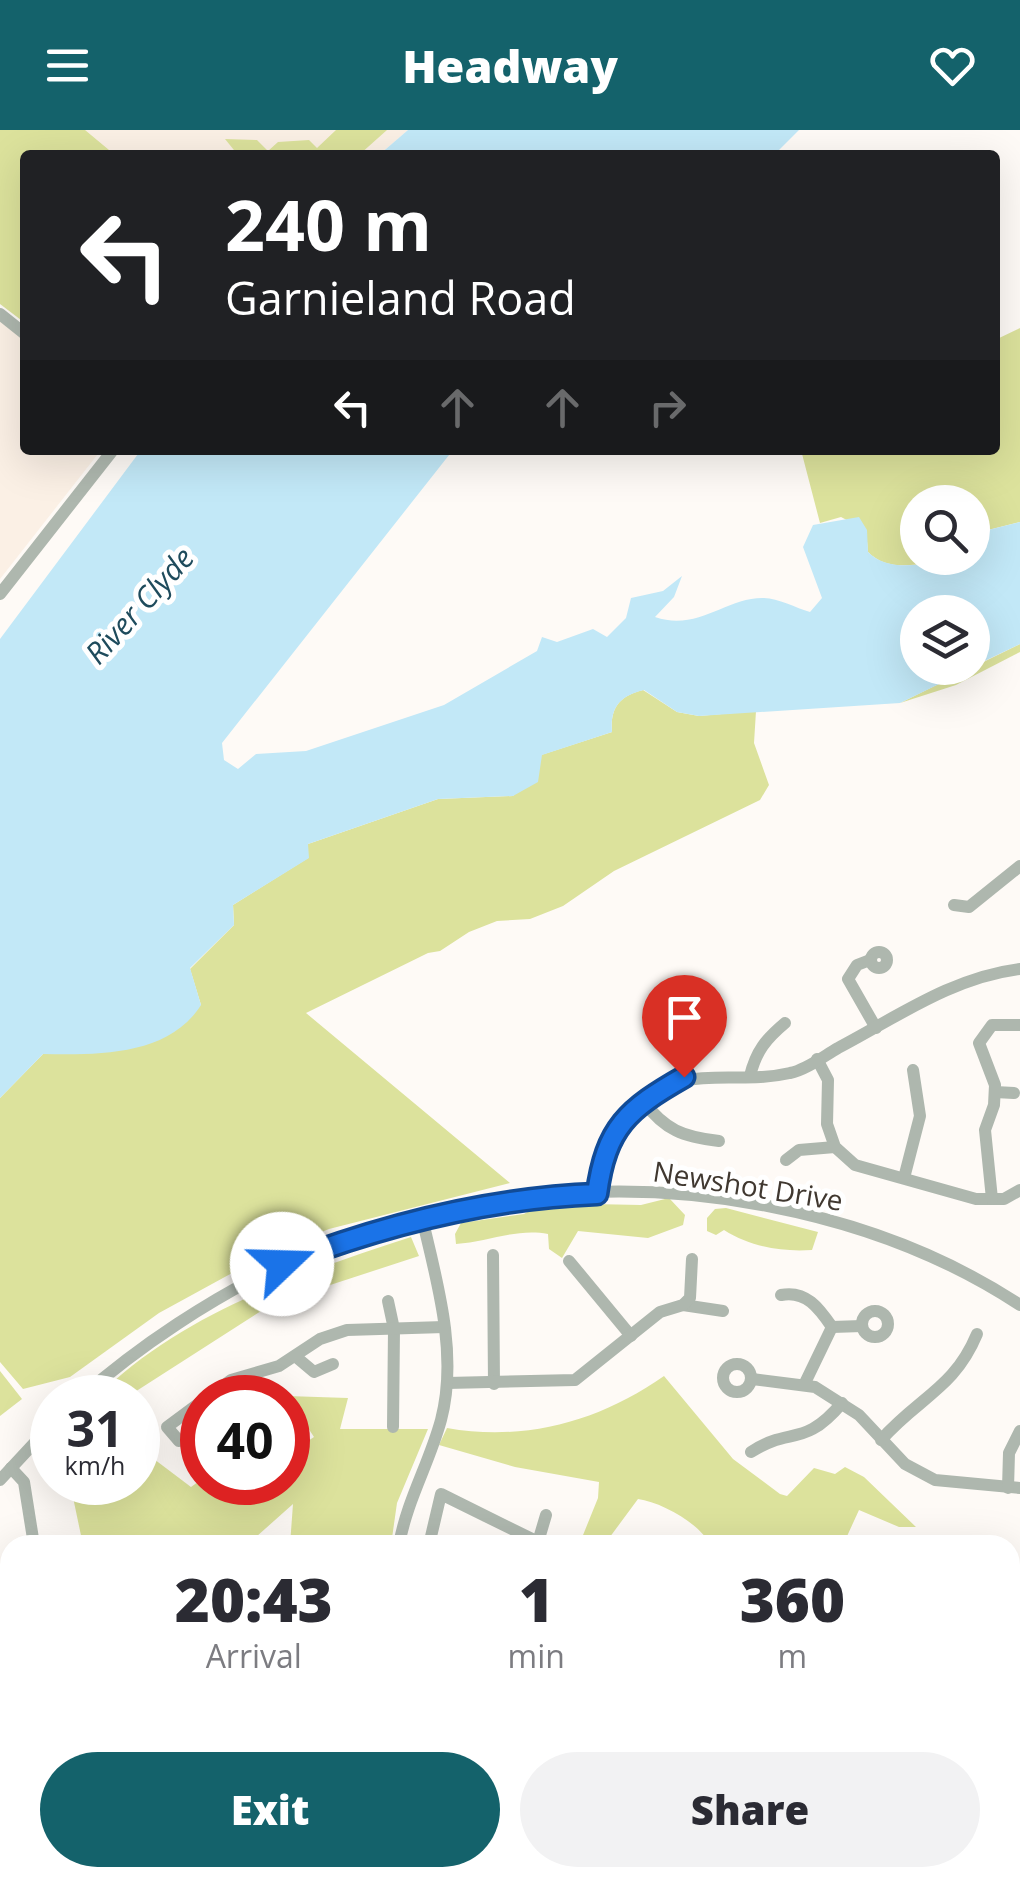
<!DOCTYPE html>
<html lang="en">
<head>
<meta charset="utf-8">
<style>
  body { margin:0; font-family:"Open Sans",sans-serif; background:#f2f2f3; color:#2b2b33; height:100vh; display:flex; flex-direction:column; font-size:38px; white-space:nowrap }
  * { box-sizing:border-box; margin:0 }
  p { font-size:32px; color:#7c7c81 }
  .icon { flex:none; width:55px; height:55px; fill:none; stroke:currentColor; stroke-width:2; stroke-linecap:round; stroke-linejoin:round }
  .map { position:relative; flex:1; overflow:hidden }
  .sheet { position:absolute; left:0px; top:1405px; width:1020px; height:352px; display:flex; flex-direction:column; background:#fff; border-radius:30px 30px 0 0; box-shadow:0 10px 40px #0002 }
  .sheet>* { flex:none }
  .hud { position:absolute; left:20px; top:20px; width:980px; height:305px; border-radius:10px; box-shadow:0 10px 40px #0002; background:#202124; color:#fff; overflow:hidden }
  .buttons { position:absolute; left:900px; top:355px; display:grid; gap:20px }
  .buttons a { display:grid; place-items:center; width:90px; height:90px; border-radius:50%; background:#fff; box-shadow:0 10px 40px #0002; font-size:50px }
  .speed { position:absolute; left:30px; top:1245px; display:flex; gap:20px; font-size:50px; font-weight:700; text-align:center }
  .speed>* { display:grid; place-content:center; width:130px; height:130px; border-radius:50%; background:#fff; box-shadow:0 10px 40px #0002; line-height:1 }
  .speed small { font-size:25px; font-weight:400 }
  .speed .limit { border:15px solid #d22; background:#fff; color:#111 }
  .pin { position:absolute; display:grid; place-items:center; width:85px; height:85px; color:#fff; margin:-102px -42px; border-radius:50% 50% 50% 0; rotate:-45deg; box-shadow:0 0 10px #0007 }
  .pin .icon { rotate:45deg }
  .me { position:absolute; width:110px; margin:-55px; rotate:69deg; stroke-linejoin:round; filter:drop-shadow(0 0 8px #0008) }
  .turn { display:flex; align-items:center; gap:35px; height:210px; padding:0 40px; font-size:45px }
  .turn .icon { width:130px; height:130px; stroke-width:2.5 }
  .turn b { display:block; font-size:70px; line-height:85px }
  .lanes { display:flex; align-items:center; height:95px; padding:0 40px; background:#0003; justify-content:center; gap:50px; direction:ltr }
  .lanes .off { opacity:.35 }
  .eta { display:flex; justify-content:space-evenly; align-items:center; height:170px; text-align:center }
  .eta b { font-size:60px; font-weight:800; line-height:70px }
  .action { display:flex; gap:20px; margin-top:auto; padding:20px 40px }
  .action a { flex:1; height:115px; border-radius:60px; background:#14626b; color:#fff; font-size:40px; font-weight:800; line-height:115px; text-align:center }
  .action a+a { background:#f2f2f3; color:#2b2b33 }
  header { display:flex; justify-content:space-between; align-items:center; height:130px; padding:0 40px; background:#14626b; color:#fff; font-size:45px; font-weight:800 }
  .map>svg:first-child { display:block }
</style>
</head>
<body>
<header><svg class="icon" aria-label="menu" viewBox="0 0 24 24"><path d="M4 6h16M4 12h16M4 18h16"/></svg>Headway<svg class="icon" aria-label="heart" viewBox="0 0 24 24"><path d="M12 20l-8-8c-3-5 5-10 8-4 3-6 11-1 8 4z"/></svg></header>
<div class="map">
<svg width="1020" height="1756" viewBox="0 0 1020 1756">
  <rect width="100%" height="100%" fill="#fefaf6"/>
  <g fill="#fbf0e5">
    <path d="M 0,0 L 408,0 L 379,25 L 25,25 Z"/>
    <path d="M 0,187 L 25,207 L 25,320 L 101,320 L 0,449 Z"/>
  </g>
  <g fill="#dce29c">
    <path d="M 0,0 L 85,0 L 115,25 L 25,25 L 25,193 L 0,174 Z"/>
    <path d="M 336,0 L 387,0 L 359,25 L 238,25 L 225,9 L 257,10 L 268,21 L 278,12 L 309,10 L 317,18 Z"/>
    <path d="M 1020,198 L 1020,392 L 988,400 L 973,413 L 972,372 L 918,372 L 918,428 L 956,428 C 927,432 890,445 868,422 L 866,400 L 841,387 L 820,393 L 801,320 L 995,320 L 995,210 Z"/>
    <path d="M 1020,514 L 1020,522 L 956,555 L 900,573 Z"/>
    <path d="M 643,560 L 677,582 L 699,586 L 756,581 L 754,613 L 769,655 L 760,670 L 614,741 L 563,776 L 530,789 L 497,791 L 469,802 L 440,821 L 428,823 L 306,883 L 510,1053 L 329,1099 L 265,1125 L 159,1183 L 70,1247 L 23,1259 L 0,1232 L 0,968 L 43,924 L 201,875 L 190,839 L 234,795 L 233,775 L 308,728 L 308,714 L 438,669 L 513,666 L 541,625 L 612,602 C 610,577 620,566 643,560 Z"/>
    <path d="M 669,1068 L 685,1085 L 683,1095 L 648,1108 L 578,1101 L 562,1128 L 549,1119 L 548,1104 C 516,1098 488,1112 456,1114 L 455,1104 L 461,1093 L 524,1084 L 543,1073 L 641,1075 Z"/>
    <path d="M 726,1078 L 818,1102 L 812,1120 C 781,1122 751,1117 724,1100 L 716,1105 L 707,1101 L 707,1088 L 715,1079 Z"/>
    <path d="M 411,1107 L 419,1126 L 272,1174 L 127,1267 L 97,1267 C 181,1183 301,1143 411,1107 Z"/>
    <path d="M 0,1241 L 22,1269 L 0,1286 Z"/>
    <path d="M 664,1246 L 733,1329 L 780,1364 L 787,1366 L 814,1338 L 835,1344 L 845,1337 L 864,1347 L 916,1397 L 899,1397 L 859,1380 L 843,1415 L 710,1415 C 701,1394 661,1372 638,1369 L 604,1415 L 579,1415 L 598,1368 L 599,1352 L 515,1337 L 439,1315 L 447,1298 C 525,1312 600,1291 664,1246 Z"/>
    <path d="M 287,1266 L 348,1268 L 340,1299 L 428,1299 L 397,1373 L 391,1415 L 290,1415 L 293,1374 L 247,1415 L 83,1415 L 70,1353 L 138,1352 L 138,1317 L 191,1357 L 202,1349 L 288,1352 L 288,1324 L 314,1307 Z"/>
    <path d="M 744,1748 L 801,1748 L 778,1756 L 745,1756 Z"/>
  </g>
  <g fill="#c2e8f7">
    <path d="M 408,0 L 799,0 L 774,25 L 379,25 Z"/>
    <path d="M 141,320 L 453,320 L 222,613 L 224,630 L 238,639 L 256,624 L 306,621 L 444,575 L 537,521 L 542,507 L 557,512 L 593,499 L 607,507 L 626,488 L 631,468 L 663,461 L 682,446 L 674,467 L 655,487 C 698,502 726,467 764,468 C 778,468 796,478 810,482 L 822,468 L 803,417 L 813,395 L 859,387 L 867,400 L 868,422 C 894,448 939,428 972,428 L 973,413 L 988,400 L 1020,392 L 1020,514 L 972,537 L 972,482 L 918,482 L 918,538 L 972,538 L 900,573 L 699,586 L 677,582 L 644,560 C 620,566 610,577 612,602 L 542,625 L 538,652 L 513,666 L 438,669 L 308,714 L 309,728 L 233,775 L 234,795 L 190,838 L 201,875 C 169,926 98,925 43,924 L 0,968 L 0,509 Z"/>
  </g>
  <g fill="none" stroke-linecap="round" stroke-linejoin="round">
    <g stroke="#aeb7ae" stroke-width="12">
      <path d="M 0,184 L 25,204"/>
      <path d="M 0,464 L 113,320"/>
      <path d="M 954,775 L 969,777 L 1020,736"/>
      <circle cx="879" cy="830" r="8"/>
      <path d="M 870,830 L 857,835 L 848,849 L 876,898"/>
      <path d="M 817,929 L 828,950 L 827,994 L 835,1017 L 855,1035 L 976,1069 L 1004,1069 L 1020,1060"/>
      <path d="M 750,946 C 756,921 766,909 785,893"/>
      <path d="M 995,962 L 1014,963"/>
      <path d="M 643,971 C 665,1000 683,1007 719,1011"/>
      <path d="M 786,1030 L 799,1020 L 835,1017"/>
      <path d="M 904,1048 L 920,986 L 913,940"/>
      <path d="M 597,1064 C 601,1033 611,996 636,974 C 686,932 734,956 790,943 C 806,940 824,926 838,918 C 897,887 953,847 1020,839"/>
      <path d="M 992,1069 L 985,1000 L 994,975 L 995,955 L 979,913 L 992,895 L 1020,895"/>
      <path d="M 493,1125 L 494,1254"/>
      <path d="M 569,1131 L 631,1206"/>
      <path d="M 781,1165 C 806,1160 819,1178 832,1197 L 804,1255"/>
      <path d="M 388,1171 L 394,1199 L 393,1297"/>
      <path d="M 683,1175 L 723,1181"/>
      <circle cx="875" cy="1194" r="13"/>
      <path d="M 832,1197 L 862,1196"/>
      <path d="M 295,1226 L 314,1242 L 333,1234"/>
      <circle cx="737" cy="1248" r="14"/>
      <path d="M 752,1249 L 815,1257 L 859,1285 L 905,1334 L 935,1350 L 1020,1358"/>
      <path d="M 447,1253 L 575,1250 L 660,1182 L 683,1175 L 690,1168 L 692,1129"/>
      <path d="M 80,1268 C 140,1215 212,1168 283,1134 C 328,1113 374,1105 421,1092 C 448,1085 474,1076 502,1071 C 673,1043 874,1079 1020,1175"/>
      <path d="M 207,1268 L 231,1250 L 279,1236 L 320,1209 L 347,1200 L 444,1197"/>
      <path d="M 881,1310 C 919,1267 954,1259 977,1204"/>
      <path d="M 179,1311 L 167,1297 L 202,1271"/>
      <path d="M 751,1322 C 791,1296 803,1319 842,1273"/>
      <path d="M 11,1338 L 24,1352 L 34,1415"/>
      <path d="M 0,1350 L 52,1294"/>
      <path d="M 1008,1358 L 1009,1323 L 1020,1301"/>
      <path d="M 339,1415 L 351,1415"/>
      <path d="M 399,1415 C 407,1370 429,1334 441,1290 C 458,1226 438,1155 423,1092"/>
      <path d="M 429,1415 L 441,1364 L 538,1412 L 546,1385"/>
      <path d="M 1010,1462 L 1020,1452"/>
      <path d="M 0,1506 L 10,1499"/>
      <path d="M 1010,1607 L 1020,1605"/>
      <path d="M 0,1669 L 10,1673"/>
      <path d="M 548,1748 L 549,1756"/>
      <path d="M 640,1748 L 641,1756"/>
      <path d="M 886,1754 L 931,1755"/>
      <path d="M 278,1756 L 282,1748"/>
      <path d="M 401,1756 L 405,1748"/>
      <path d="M 798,1756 L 821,1748"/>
    </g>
  </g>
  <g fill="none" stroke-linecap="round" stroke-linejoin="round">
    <g stroke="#114b97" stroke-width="25">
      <path id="route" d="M 282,1134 C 383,1095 488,1068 597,1064 C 606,997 628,979 684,947"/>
    </g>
    <use href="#route" stroke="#1a73e8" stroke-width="18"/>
  </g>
  <g text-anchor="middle" stroke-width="10" stroke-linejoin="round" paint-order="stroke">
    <g font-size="28" fill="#403830" stroke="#fff">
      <text transform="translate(748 1056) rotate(9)" y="10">Newshot Drive</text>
    </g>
    <g font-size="30" font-style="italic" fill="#1e4b5c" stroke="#fff">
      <text transform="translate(140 476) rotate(-48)" y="10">River Clyde</text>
    </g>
  </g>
</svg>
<div class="buttons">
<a><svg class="icon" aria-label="search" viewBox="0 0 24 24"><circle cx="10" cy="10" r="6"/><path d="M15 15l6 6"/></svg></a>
<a><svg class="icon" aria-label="layers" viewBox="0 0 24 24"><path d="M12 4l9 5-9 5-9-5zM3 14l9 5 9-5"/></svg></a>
</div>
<div class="speed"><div>31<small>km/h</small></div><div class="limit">40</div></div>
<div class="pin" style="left:684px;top:947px;background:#d93025"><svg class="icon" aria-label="arrive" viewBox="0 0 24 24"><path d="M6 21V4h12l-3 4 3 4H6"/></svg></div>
<svg class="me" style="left:282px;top:1134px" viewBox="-20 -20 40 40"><circle r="19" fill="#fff"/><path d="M0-13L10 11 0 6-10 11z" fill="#1a73e8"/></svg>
<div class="hud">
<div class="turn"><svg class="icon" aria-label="left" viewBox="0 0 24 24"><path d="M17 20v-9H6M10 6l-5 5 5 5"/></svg><div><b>240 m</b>Garnieland Road</div></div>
<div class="lanes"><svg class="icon" aria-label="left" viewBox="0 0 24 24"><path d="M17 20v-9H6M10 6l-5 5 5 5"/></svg><svg class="icon off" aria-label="ahead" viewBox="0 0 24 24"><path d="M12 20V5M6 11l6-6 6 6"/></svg><svg class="icon off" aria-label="ahead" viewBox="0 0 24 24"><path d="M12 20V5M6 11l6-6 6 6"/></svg><svg class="icon off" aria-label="right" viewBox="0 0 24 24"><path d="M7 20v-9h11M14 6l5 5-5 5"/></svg></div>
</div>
<section class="sheet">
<div class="eta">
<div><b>20:43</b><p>Arrival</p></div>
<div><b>1</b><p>min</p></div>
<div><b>360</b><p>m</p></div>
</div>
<div class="action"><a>Exit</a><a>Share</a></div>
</section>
</div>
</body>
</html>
